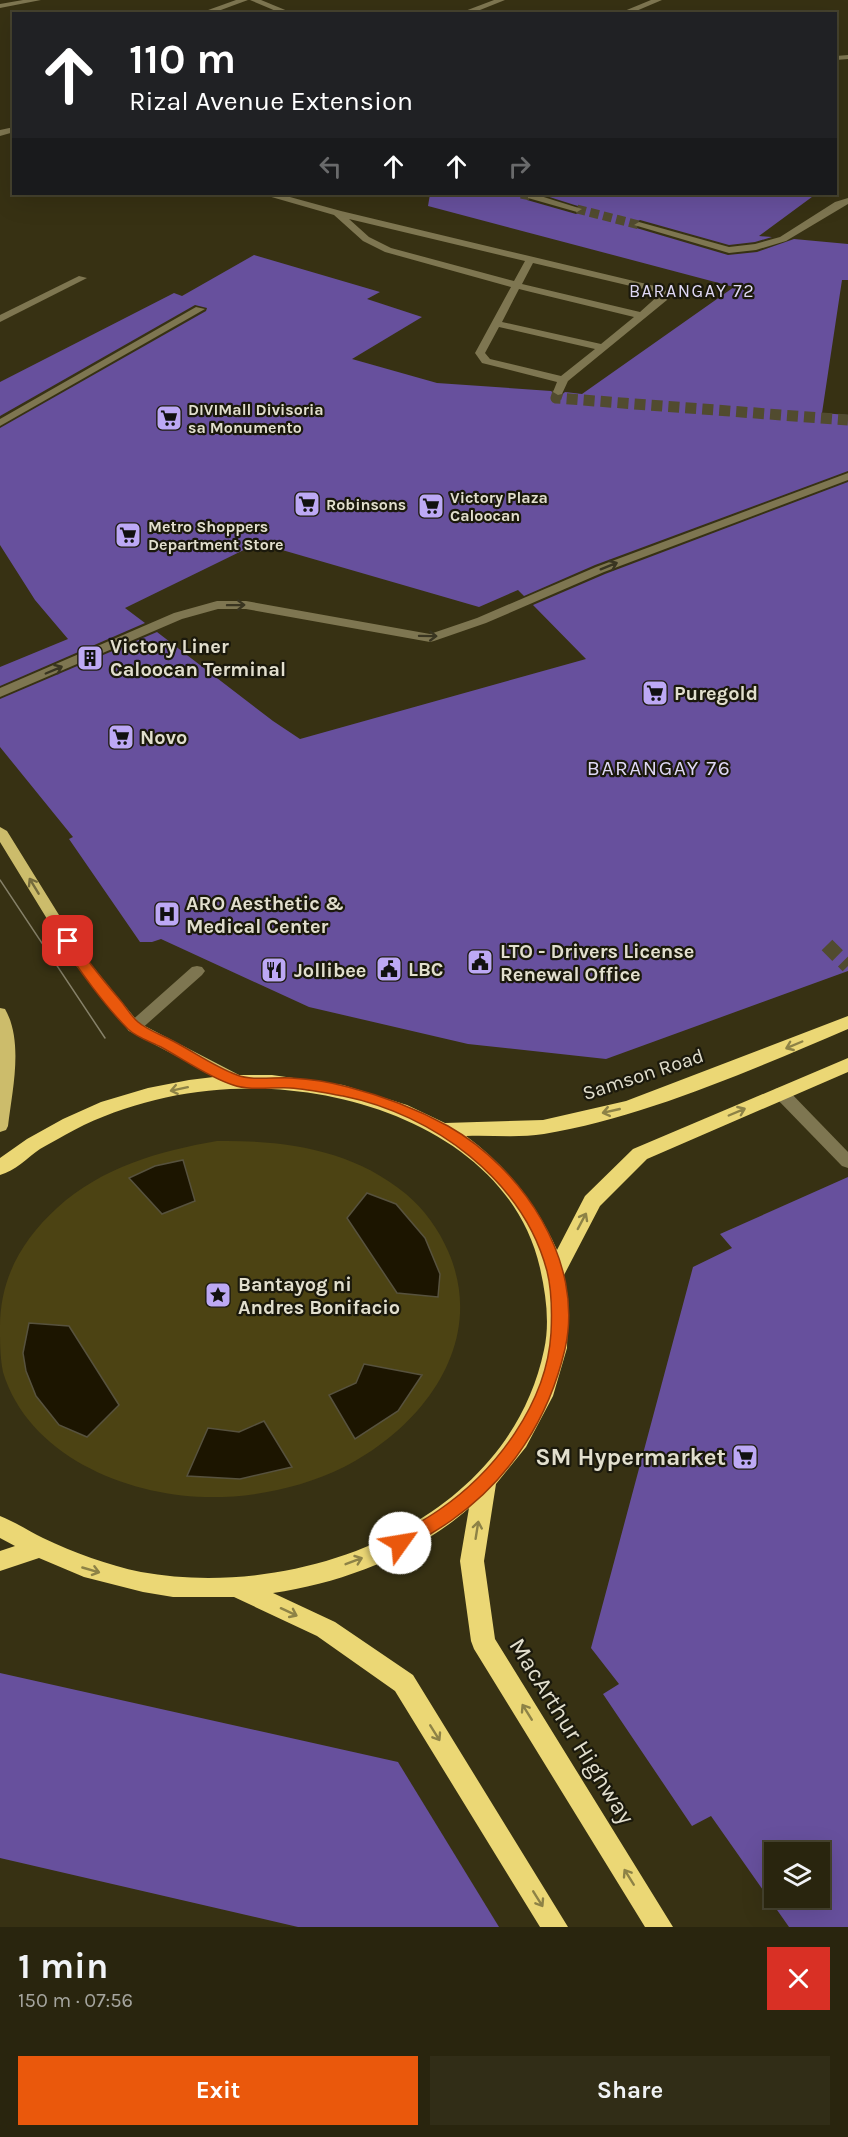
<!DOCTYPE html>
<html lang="en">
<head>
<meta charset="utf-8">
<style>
  body { margin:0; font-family:Karla,sans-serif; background:#312d17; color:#f1f3f6; height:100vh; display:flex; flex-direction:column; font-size:22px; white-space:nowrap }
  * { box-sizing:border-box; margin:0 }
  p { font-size:20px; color:#a5a59e }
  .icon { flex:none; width:33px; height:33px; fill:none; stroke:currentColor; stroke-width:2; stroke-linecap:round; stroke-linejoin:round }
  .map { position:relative; height:1927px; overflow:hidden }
  .details { display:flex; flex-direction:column; background:#29250e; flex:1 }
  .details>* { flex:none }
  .banner { position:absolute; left:12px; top:12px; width:825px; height:183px; border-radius:0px; box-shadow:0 6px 24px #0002,0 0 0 2px #45422e; background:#202124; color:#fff; overflow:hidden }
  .fabs { position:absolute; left:764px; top:1842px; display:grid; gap:12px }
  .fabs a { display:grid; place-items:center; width:66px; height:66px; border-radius:0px; background:#29250e; box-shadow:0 6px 24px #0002,0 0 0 2px #45422e; font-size:30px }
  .pin { position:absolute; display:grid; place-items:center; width:51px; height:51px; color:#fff; margin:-26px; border-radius:12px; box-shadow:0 3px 9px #0006 }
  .me { position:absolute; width:66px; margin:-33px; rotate:58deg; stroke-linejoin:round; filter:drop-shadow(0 0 4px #0008) }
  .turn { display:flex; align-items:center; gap:21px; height:126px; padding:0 18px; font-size:27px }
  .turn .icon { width:78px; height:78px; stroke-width:2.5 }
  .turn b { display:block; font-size:42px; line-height:51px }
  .lanes { display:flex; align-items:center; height:57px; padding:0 18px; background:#0003; justify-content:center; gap:30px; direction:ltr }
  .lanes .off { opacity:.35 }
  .round { display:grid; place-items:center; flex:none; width:63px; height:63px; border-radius:0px; background:#312d17 }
  .headline { display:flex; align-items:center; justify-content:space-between; height:102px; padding:0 18px }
  h1 { font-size:36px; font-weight:700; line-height:45px }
  .cta { display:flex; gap:12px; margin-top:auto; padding:12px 18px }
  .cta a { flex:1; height:69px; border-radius:0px; background:#ea580c; color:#fff; font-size:24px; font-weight:700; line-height:69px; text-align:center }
  .cta a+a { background:#312d17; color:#f1f3f6 }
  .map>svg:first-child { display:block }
</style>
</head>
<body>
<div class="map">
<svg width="848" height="1927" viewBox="0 0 848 1927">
  <rect width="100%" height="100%" fill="#373113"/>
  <path fill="#4c4313" d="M 217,1141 C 284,1140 352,1149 406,1194 C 424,1209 439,1230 448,1251 C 488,1342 423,1427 344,1467 C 301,1488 253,1498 205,1497 C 125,1495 28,1455 3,1372 C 0,1357 0,1341 0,1327 C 0,1278 22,1240 57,1208 C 102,1167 159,1151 217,1141 Z"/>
  <g fill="#1c1500" stroke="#57523e" stroke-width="1.5">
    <path d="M 183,1160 L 195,1201 L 162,1214 L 129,1178 L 155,1166 Z"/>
    <path d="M 367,1193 L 396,1204 L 425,1238 L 440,1274 L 438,1297 L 397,1293 L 347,1218 Z"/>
    <path d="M 29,1323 L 69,1326 L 119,1405 L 87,1437 L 59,1425 L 36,1396 L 26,1371 L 23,1353 Z"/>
    <path d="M 364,1364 L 422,1375 L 398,1411 L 355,1439 L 329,1395 L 356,1383 Z"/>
    <path d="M 264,1421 L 292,1467 L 240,1479 L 187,1476 L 208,1428 L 239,1432 Z"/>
  </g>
  <g fill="#67509d" fill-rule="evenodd">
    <path d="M 430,194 L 526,194 L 527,200 L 576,214 L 583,211 L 584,208 L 540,194 L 816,194 L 759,236 L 772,237 L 755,242 L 729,245 L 640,220 L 632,224 L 633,227 L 728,255 L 757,252 L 794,239 L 848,244 L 848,280 L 842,280 L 822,413 L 848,415 L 848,471 L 595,565 L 524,596 L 518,590 L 479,607 L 258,543 L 125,608 L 145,623 L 0,686 L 0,667 L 68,639 L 35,600 L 0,545 L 0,428 L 206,311 L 207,308 L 195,305 L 0,416 L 0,382 L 174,293 L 182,296 L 254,255 L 380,292 L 367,299 L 422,317 L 352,359 L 437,383 L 551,391 L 559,397 L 565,392 L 582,394 L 734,287 L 428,206 Z"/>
    <path d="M 848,482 L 848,971 L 606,1059 L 468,1044 L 309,1007 L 161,939 L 152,942 L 140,942 L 69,839 L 73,837 L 0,747 L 0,699 L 157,632 L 273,721 L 300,739 L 586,659 L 533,605 L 605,574 Z"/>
    <path d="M 848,1177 L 848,1927 L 789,1927 L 711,1816 L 692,1826 L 603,1694 L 619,1684 L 591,1648 L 693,1267 L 732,1248 L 720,1234 ZM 774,1852 L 819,1852 L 819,1898 L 774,1898 Z"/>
    <path d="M 0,1673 L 398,1762 L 499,1927 L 298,1927 L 0,1858 Z"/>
  </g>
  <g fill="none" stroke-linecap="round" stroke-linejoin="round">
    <g stroke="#514b2f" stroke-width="9" stroke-dasharray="9 4.5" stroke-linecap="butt">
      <path d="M 521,194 L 531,196"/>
      <path d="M 577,209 L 639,225"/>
    </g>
    <path stroke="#514b2f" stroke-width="11" stroke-dasharray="11 6" stroke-linecap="butt" d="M 558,392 L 556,398 L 848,420"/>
    <path stroke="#514b2f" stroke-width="15" stroke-dasharray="15 8" stroke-linecap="butt" d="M 827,945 L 848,966"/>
    <g fill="#7e7651" fill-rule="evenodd">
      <path d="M 23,0 L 41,0 L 0,8 L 0,4 Z"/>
      <path d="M 236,0 L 248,0 L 210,14 L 197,14 Z"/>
      <path d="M 250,0 L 261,0 L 295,14 L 283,14 Z"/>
      <path d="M 494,0 L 505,0 L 470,14 L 457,14 Z"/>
      <path d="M 651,0 L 662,0 L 629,14 L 617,14 Z"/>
      <path d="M 848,55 L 848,59 L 836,60 L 836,56 Z"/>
      <path d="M 14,127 L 14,132 L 0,136 L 0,130 Z"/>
      <path d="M 267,194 L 279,194 L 341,211 L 659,287 L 670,293 L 667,300 L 568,381 L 562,394 L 558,395 L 553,392 L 557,382 L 482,363 L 475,353 L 511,287 L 385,252 L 363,241 L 334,215 L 268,196 ZM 349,219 L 525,261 L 514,281 L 391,248 L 369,237 ZM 533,263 L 656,292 L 660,294 L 640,312 L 522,284 ZM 519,289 L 531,292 L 634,317 L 601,344 L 502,322 ZM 499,327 L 595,349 L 561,376 L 490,359 L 485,353 Z"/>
      <path d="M 528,194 L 534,194 L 582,209 L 577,212 L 528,198 Z"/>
      <path d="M 848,198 L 848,204 L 786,241 L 756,250 L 729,253 L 634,225 L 639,222 L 729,247 L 755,244 L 780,237 L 835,202 Z"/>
      <path d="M 79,276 L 87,278 L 0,322 L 0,315 Z"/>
      <path d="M 196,307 L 205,309 L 0,426 L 0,419 Z"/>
      <path d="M 848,473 L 848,480 L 604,572 L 486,623 L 434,641 L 430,642 L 246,609 L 218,609 L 182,619 L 0,697 L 0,688 L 174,613 L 217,601 L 246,601 L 430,634 L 477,618 L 596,567 Z"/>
      <path d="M 197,966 L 202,967 L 205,971 L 202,975 L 139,1031 L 129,1031 L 126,1027 L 129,1023 L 192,967 Z"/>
      <path d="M 781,1087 L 787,1089 L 848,1152 L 848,1168 L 842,1166 L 775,1097 L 773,1093 L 775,1089 Z"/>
    </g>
    <g fill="#ccbc6b" fill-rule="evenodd">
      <path d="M 0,827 L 7,831 L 85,957 L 139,1023 L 243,1077 L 245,1081 L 243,1085 L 231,1085 L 129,1031 L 74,963 L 0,842 Z"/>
      <path d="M 0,1008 L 5,1009 C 24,1042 12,1091 8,1126 L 6,1130 L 0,1132 Z"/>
    </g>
    <path fill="#ebd775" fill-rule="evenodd" d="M 848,1016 L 848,1029 C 754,1069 645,1117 544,1134 C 519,1138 492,1135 466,1136 C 507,1166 537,1204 557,1250 L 585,1196 L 633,1149 L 848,1058 L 848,1072 L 647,1159 L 600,1206 L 563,1277 L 568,1298 L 567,1348 L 553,1396 L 526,1447 L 496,1484 L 484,1561 L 495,1639 L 673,1927 L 645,1927 L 474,1649 L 471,1641 L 460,1561 L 469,1508 C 416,1555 342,1583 273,1593 L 335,1622 L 413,1675 L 568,1927 L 540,1927 L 395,1691 L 317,1636 L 234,1597 L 173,1597 L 143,1592 L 84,1577 L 39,1558 L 0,1571 L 0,1551 L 15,1546 L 0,1538 L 0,1516 C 15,1522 29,1531 43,1538 C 75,1553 107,1565 141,1572 C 300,1601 508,1523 544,1350 C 550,1323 546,1295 540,1268 C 510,1136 351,1082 230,1089 C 173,1092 115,1107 65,1135 C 57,1140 48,1144 40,1149 C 27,1158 15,1171 0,1175 L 0,1158 L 27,1139 L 63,1119 L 101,1102 L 148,1088 L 189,1080 L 230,1075 L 272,1075 L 343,1085 L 407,1105 L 445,1123 L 543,1120 L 626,1101 Z"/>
    <path stroke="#868169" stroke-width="1.5" d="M 0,880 L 105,1038"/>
  </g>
  <defs><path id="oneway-shaft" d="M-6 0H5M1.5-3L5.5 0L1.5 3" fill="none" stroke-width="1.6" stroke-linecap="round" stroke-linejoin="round" transform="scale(1.5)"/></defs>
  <g stroke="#393521">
    <use href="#oneway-shaft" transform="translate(609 566) rotate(-22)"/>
    <use href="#oneway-shaft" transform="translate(236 605) rotate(-1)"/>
    <use href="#oneway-shaft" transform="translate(428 636) rotate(1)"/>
    <use href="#oneway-shaft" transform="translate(54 670) rotate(-23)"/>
  </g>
  <use stroke="#746a3c" href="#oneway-shaft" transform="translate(34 886) rotate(-121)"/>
  <g stroke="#8d8246">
    <use href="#oneway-shaft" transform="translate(794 1045) rotate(157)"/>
    <use href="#oneway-shaft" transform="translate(179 1089) rotate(168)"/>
    <use href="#oneway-shaft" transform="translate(611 1111) rotate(167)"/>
    <use href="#oneway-shaft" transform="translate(737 1112) rotate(-23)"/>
    <use href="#oneway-shaft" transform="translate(582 1221) rotate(-62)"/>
    <use href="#oneway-shaft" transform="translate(477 1530) rotate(-81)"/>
    <use href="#oneway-shaft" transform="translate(354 1561) rotate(-21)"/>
    <use href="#oneway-shaft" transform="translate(91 1570) rotate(16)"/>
    <use href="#oneway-shaft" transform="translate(289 1612) rotate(25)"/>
    <use href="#oneway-shaft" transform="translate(527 1712) rotate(-122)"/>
    <use href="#oneway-shaft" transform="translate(435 1733) rotate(58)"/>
    <use href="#oneway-shaft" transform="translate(629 1877) rotate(-122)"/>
    <use href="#oneway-shaft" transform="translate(538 1899) rotate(58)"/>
  </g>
  <path fill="#ea580c" stroke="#983908" stroke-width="1.5" d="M 68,937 L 72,938 C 86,960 103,980 120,1000 C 126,1007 131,1016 138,1022 C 147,1030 162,1035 173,1041 C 194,1052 215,1067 237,1075 C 252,1081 274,1077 291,1078 C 309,1079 330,1082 348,1087 C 383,1096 417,1109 448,1126 C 522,1168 585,1261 565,1349 C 549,1418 511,1478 452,1520 C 438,1530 422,1539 407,1548 L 400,1550 L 394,1548 L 392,1543 L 394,1537 C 409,1528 425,1520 439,1510 C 496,1471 547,1403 551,1333 C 552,1313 552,1291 547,1271 C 523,1180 433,1114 343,1096 C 326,1093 308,1089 290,1088 C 273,1087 250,1091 233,1085 C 210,1078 183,1059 161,1047 C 151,1042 136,1037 128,1029 C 106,1007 77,968 61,941 Z"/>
  <defs>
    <g id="supermarket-square" transform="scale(1.35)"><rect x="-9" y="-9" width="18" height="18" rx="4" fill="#bda9f5" stroke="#1b190c"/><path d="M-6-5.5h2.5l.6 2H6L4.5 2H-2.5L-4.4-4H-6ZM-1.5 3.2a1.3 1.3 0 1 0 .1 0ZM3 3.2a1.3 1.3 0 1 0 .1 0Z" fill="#111"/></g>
    <g id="building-square" transform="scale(1.35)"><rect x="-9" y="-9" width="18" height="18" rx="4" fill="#bda9f5" stroke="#1b190c"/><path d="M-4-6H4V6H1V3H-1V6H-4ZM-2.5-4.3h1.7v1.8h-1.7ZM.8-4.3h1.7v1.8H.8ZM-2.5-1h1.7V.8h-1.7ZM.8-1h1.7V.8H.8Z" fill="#111"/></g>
    <g id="hospital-square" transform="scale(1.35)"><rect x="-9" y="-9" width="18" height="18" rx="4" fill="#bda9f5" stroke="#1b190c"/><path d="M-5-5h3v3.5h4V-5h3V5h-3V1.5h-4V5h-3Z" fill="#111"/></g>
    <g id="civic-square" transform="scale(1.35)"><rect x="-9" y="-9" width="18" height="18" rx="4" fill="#bda9f5" stroke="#1b190c"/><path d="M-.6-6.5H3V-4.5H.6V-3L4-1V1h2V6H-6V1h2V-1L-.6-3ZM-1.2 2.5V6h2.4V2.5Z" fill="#111"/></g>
    <g id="restaurant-square" transform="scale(1.35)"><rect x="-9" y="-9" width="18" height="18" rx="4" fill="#bda9f5" stroke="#1b190c"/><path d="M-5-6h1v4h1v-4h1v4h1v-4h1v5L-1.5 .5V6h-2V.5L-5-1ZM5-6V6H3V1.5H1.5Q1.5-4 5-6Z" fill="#111"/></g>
    <g id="sight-square" transform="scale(1.35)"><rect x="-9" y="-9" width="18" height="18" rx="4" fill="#bda9f5" stroke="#1b190c"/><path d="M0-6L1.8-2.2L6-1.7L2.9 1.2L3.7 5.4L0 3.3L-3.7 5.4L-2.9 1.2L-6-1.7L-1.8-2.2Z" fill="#111"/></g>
  </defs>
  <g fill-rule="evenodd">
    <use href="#supermarket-square" x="169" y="418"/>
    <use href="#supermarket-square" x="307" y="504"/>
    <use href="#supermarket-square" x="431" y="506"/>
    <use href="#supermarket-square" x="128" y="535"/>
    <use href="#building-square" x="90" y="658"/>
    <use href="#supermarket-square" x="655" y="693"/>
    <use href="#supermarket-square" x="121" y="737"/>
    <use href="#hospital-square" x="167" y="914"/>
    <use href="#civic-square" x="480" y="962"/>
    <use href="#civic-square" x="389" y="969"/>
    <use href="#restaurant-square" x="274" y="970"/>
    <use href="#sight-square" x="218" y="1295"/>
    <use href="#supermarket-square" x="745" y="1457"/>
  </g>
  <g text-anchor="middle" stroke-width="4.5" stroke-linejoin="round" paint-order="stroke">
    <g font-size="16" font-weight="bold" fill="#e2dfce" stroke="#1b190c" text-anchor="start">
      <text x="188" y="415">DIVIMall Divisoria<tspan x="188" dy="18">sa Monumento</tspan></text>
      <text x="450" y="503">Victory Plaza<tspan x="450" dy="18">Caloocan</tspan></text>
      <text x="326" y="510">Robinsons</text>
      <text x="148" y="532">Metro Shoppers<tspan x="148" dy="18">Department Store</tspan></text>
    </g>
    <g font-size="18" letter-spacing="1.5" fill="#dfd8f5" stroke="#1b190c">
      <text x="692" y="297">BARANGAY 72</text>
    </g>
    <g font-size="20" font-weight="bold" fill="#e2dfce" stroke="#1b190c" text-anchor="start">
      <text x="110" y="653">Victory Liner<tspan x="110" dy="23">Caloocan Terminal</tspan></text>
      <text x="674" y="700">Puregold</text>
      <text x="140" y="744">Novo</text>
      <text x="186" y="910">ARO Aesthetic &amp;<tspan x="186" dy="23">Medical Center</tspan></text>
      <text x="500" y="958">LTO - Drivers License<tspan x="500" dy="23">Renewal Office</tspan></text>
      <text x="408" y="976">LBC</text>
      <text x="294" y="977">Jollibee</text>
      <text x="238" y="1291">Bantayog ni<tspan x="238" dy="23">Andres Bonifacio</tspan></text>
    </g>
    <g font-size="20" fill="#e2dfce" stroke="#1b190c">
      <text transform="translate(643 1074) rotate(-18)" y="7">Samson Road</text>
    </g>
    <g font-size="21" letter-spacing="1.5" fill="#dfd8f5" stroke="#1b190c">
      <text x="659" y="775">BARANGAY 76</text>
    </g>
    <g font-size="24" font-weight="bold" fill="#e2dfce" stroke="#1b190c" text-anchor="end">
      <text x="726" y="1465">SM Hypermarket</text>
    </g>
    <g font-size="24" fill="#e2dfce" stroke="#1b190c">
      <text transform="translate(572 1731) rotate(58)" y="8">MacArthur Highway</text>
    </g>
  </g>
</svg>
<div class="fabs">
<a><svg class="icon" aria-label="layers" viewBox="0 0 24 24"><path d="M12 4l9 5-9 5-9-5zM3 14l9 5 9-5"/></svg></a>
</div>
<div class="pin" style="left:68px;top:941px;background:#d93025"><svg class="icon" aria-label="arrive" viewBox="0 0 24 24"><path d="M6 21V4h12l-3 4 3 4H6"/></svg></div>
<svg class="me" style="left:400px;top:1543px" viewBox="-20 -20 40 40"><circle r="19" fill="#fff"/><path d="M0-13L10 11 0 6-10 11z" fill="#ea580c"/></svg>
<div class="banner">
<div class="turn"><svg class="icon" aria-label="ahead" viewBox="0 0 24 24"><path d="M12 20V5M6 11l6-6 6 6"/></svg><div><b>110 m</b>Rizal Avenue Extension</div></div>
<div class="lanes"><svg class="icon off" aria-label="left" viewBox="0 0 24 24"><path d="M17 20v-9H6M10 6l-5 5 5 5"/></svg><svg class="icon" aria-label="ahead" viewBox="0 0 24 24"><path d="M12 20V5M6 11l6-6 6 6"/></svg><svg class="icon" aria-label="ahead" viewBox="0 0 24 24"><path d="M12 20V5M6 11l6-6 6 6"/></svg><svg class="icon off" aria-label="right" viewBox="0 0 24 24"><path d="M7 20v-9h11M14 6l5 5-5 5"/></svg></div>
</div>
</div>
<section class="details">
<div class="headline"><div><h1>1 min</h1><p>150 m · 07:56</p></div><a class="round" style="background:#d93025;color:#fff"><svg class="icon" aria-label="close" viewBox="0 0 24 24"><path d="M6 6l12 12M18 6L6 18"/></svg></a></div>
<div class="cta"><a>Exit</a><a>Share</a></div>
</section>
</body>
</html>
